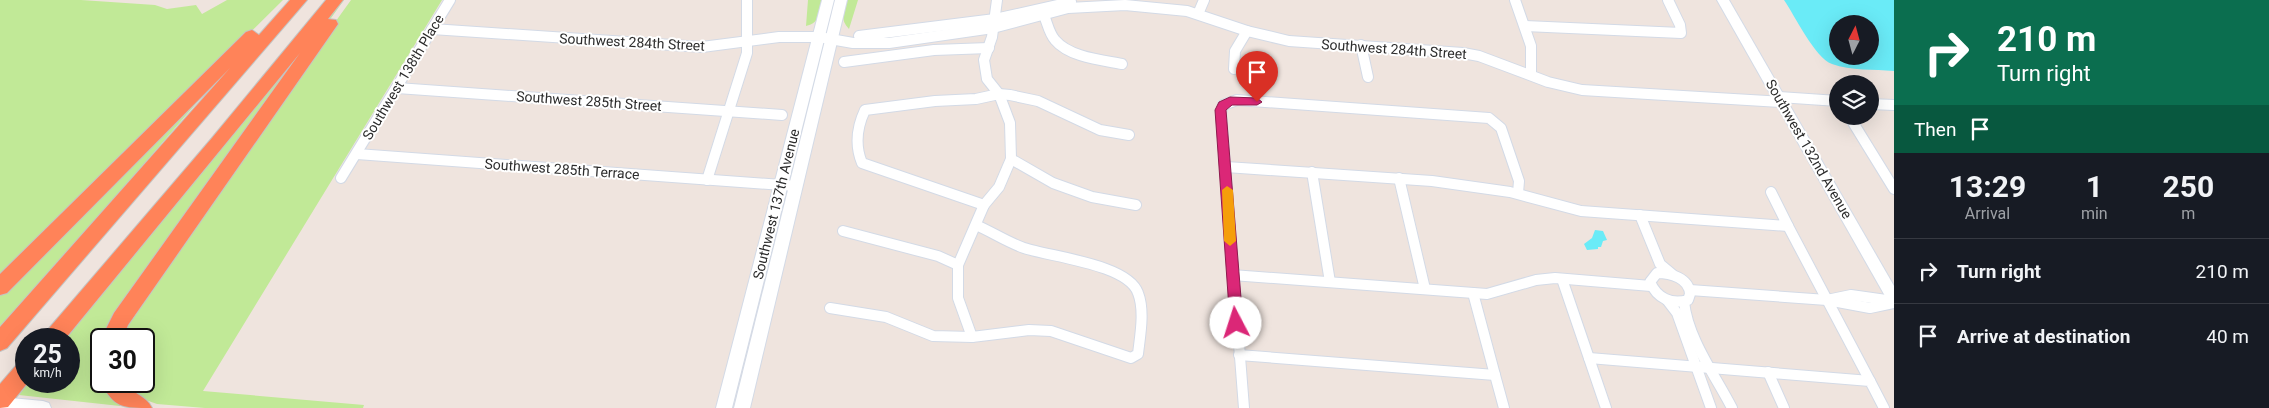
<!DOCTYPE html>
<html lang="en">
<head>
<meta charset="utf-8">
<style>
  body { margin:0; font-family:Roboto,sans-serif; background:#20242c; color:#f1f3f6; height:100vh; display:flex; flex-direction:column; font-size:19px; white-space:nowrap }
  * { box-sizing:border-box; margin:0 }
  p { font-size:16px; color:#9ea1a6 }
  .icon { flex:none; width:28px; height:28px; fill:none; stroke:currentColor; stroke-width:2; stroke-linecap:round; stroke-linejoin:round }
  .map { position:relative; flex:1; overflow:hidden }
  .details { display:flex; flex-direction:column; background:#171b24; width:375px }
  .details>* { flex:none }
  .guide { background:#0b6e4f; color:#fff; overflow:hidden }
  .needle { width:32px; rotate:6deg }
  .buttons { position:absolute; left:1829px; top:15px; display:grid; gap:10px }
  .buttons a { display:grid; place-items:center; width:50px; height:50px; border-radius:50%; background:#171b24; box-shadow:0 5px 20px #0002; font-size:25px }
  .speed { position:absolute; left:15px; top:328px; display:flex; gap:10px; font-size:25px; font-weight:700; text-align:center }
  .speed>* { display:grid; place-content:center; width:65px; height:65px; border-radius:50%; background:#171b24; box-shadow:0 5px 20px #0002; line-height:1 }
  .speed small { font-size:12px; font-weight:400 }
  .speed .limit { border:2px solid #111; border-radius:8px; background:#fff; color:#111 }
  .pin { position:absolute; display:grid; place-items:center; width:42px; height:42px; color:#fff; margin:-51px -21px; border-radius:50% 50% 50% 0; rotate:-45deg; box-shadow:0 0 5px #0007 }
  .pin .icon { rotate:45deg }
  .me { position:absolute; width:55px; margin:-28px; rotate:355deg; stroke-linejoin:round; filter:drop-shadow(0 0 4px #0008) }
  .turn { display:flex; align-items:center; gap:18px; height:105px; padding:0 20px; font-size:22px }
  .turn .icon { width:65px; height:65px; stroke-width:2.5 }
  .turn b { display:block; font-size:35px; line-height:42px }
  .then { display:flex; align-items:center; height:48px; padding:0 20px; background:#0003; gap:10px; font-size:19px }
  .eta { display:flex; justify-content:space-evenly; align-items:center; height:85px; text-align:center }
  .eta b { font-size:30px; font-weight:700; line-height:35px }
  ul { padding:0; list-style:none }
  li { display:flex; align-items:center; gap:15px; height:65px; padding:0 20px; border-top:1px solid #363941 }
  li div { flex:1 }
  li b { display:block; font-size:19px }
  li em { font-style:normal }
  main { display:flex; flex:1; min-height:0 }
  .map>svg:first-child { display:block }
</style>
</head>
<body>
<main>
<div class="map">
<svg width="1894" height="408" viewBox="0 0 1894 408">
  <rect width="100%" height="100%" fill="#efe4de"/>
  <g fill="#c1e997">
    <path d="M 0,0 L 81,0 L 155,5 L 167,9 L 196,5 L 202,14 L 227,0 L 283,0 L 0,280 Z"/>
    <path d="M 342,0 L 344,0 L 101,339 L 101,381 L 120,404 L 120,406 L 19,395 L 30,381 L 69,381 L 69,339 L 65,339 Z"/>
    <path d="M 351,0 L 442,0 L 203,391 L 364,405 L 363,408 L 205,408 L 157,404 L 143,399 L 119,381 L 144,381 L 144,339 L 116,339 L 237,159 Z"/>
    <path d="M 808,0 L 824,0 C 821,12 820,23 806,26 Z"/>
    <path d="M 846,0 L 858,0 L 849,29 C 840,20 843,11 846,0 Z"/>
    <path d="M 240,53 L 0,330 L 0,291 Z"/>
  </g>
  <g fill="#6aebf7" fill-rule="evenodd">
    <path d="M 1784,0 L 1894,0 L 1894,71 C 1874,69 1851,71 1832,64 C 1815,58 1795,16 1784,0 ZM 1838,24 L 1870,24 L 1870,56 L 1838,56 Z"/>
    <path d="M 1595,230 L 1603,231 L 1607,240 L 1603,241 L 1601,247 L 1598,247 L 1598,249 L 1587,250 L 1584,244 L 1592,238 Z"/>
  </g>
  <g fill="none" stroke-linecap="round" stroke-linejoin="round">
    <g stroke="#d3dae6" stroke-width="12">
      <g id="street">
        <path d="M 1515,0 L 1531,46 L 1531,75"/>
        <path d="M 1042,11 C 1047,20 1048,32 1055,40 C 1069,57 1101,60 1122,64"/>
        <path d="M 1198,14 L 1204,0"/>
        <path d="M 1525,26 L 1681,33 L 1680,25 L 1668,0"/>
        <path d="M 432,29 L 702,47 L 779,37 L 819,37 L 853,43 L 889,43 L 993,28 L 1068,8 L 1125,5 L 1187,11 L 1247,31 L 1289,41 L 1463,53 L 1479,56 L 1548,82 L 1582,90 L 1782,102"/>
        <path d="M 859,36 L 995,19 L 1071,2"/>
        <path d="M 1361,45 L 1368,77"/>
        <path d="M 844,62 L 934,50 L 989,48"/>
        <path d="M 1234,69 L 1235,51 L 1247,31"/>
        <path d="M 397,88 L 782,115"/>
        <path d="M 1779,97 L 1838,101"/>
        <path d="M 1870,104 L 1894,105"/>
        <path d="M 1849,116 L 1894,189"/>
        <path d="M 357,154 L 796,186"/>
        <path d="M 1011,159 L 1053,183 L 1092,197 L 1136,205"/>
        <path d="M 1226,167 L 1432,181 L 1510,192 L 1581,211 L 1788,226 L 1771,192"/>
        <path d="M 1312,172 L 1330,282"/>
        <path d="M 341,178 L 450,0"/>
        <path d="M 1399,178 L 1425,289"/>
        <path d="M 707,180 L 747,53 L 747,0"/>
        <path d="M 984,205 L 862,163 C 855,146 857,127 865,110 L 935,101 L 976,99 L 999,94 L 1010,95 L 1038,101 L 1100,130 L 1129,135"/>
        <path d="M 1640,215 L 1660,264 L 1672,274"/>
        <path d="M 1788,226 L 1870,381"/>
        <path d="M 843,231 L 938,256 L 958,265"/>
        <path d="M 1657,273 C 1671,273 1689,278 1690,294 L 1688,300 C 1671,305 1657,298 1650,282 Z"/>
        <path d="M 1232,275 L 1487,294 L 1536,280 L 1555,278 L 1651,286"/>
        <path d="M 1562,279 L 1606,408"/>
        <path d="M 1690,290 L 1827,300 L 1870,308 L 1894,303"/>
        <path d="M 1473,293 L 1495,375"/>
        <path d="M 1667,300 L 1677,313 L 1711,408"/>
        <path d="M 1827,300 L 1851,295 L 1894,301"/>
        <path d="M 1684,302 C 1688,339 1715,375 1732,408"/>
        <path d="M 830,308 L 886,317 L 933,336 L 972,337 L 1029,330 L 1051,331 L 1131,358 L 1138,354 C 1140,336 1145,311 1138,293 C 1128,264 1051,257 1024,248 C 1007,242 992,232 976,225"/>
        <path d="M 972,337 L 958,298 L 958,265 L 984,205 L 999,187 L 1011,159 L 1010,123 L 999,94 L 987,79 L 984,60 L 992,37 L 997,0"/>
        <path d="M 1239,355 L 1495,375 L 1504,408"/>
        <path d="M 1589,358 L 1870,381 L 1884,408"/>
        <path d="M 1768,372 L 1784,408"/>
        <path d="M 1244,408 L 1221,113 L 1223,105 L 1237,100 L 1489,118 L 1501,128 L 1519,181 L 1518,193"/>
      </g>
    </g>
    <g stroke="#d3dae6" stroke-width="2">
      <g id="secondary">
        <path d="M 822,0 L 834,0 L 732,408 L 716,408 Z"/>
        <path d="M 835,0 L 847,0 L 750,408 L 734,408 Z"/>
        <path d="M 1717,0 L 1729,0 L 1894,286 L 1894,305 L 1889,303 Z"/>
        <path d="M 0,397 L 43,401 L 49,403 L 51,408 L 0,408 Z"/>
      </g>
    </g>
    <g stroke="#c4c4c4" stroke-width="2">
      <g id="highway">
        <path d="M 290,0 L 307,0 L 7,348 L 0,351 L 0,327 L 230,68 L 7,293 L 0,295 L 0,274 L 246,32 L 252,30 L 259,35 Z"/>
        <path d="M 326,0 L 343,0 L 328,19 L 336,20 L 338,24 L 128,325 L 122,339 L 101,339 L 114,313 L 300,53 L 65,339 L 42,339 L 45,333 L 212,138 Z"/>
        <path d="M 26,360 L 26,381 L 29,381 L 8,407 L 0,408 L 0,384 L 19,362 Z"/>
        <path d="M 101,379 L 101,381 L 123,381 C 130,393 146,395 152,408 C 122,408 114,408 100,381 Z"/>
      </g>
    </g>
    <use href="#street" stroke="#fff" stroke-width="10"/>
    <use href="#secondary" fill="#fff" fill-rule="evenodd"/>
    <use href="#highway" fill="#ff8359" fill-rule="evenodd"/>
  </g>
  <path fill="#db2777" stroke="#8e194d" d="M 1230,97 L 1257,98 L 1262,102 L 1257,105 L 1232,105 L 1226,110 L 1243,323 L 1241,326 L 1232,326 L 1230,323 L 1215,110 L 1219,102 Z"/>
  <path fill="#f59e0b" d="M 1227,186 L 1233,190 L 1236,241 L 1230,246 L 1224,241 L 1222,190 Z"/>
  <g text-anchor="middle" stroke-width="4" stroke-linejoin="round" paint-order="stroke">
    <g font-size="14" fill="#2c2c2c" stroke="#fff">
      <text transform="translate(632 42) rotate(3)" y="5">Southwest 284th Street</text>
      <text transform="translate(1394 49) rotate(4)" y="5">Southwest 284th Street</text>
      <text transform="translate(403 77) rotate(-59)" y="5">Southwest 138th Place</text>
      <text transform="translate(589 101) rotate(4)" y="5">Southwest 285th Street</text>
      <text transform="translate(1809 149) rotate(60)" y="5">Southwest 132nd Avenue</text>
      <text transform="translate(562 169) rotate(4)" y="5">Southwest 285th Terrace</text>
      <text transform="translate(776 204) rotate(-76)" y="5">Southwest 137th Avenue</text>
    </g>
  </g>
</svg>
<div class="buttons">
<a><svg class="needle" viewBox="-14 -14 28 28"><path d="M0-13l5 13h-10z" fill="#e53935"/><path d="M0 13l5-13h-10z" fill="#9ea1a6"/></svg></a>
<a><svg class="icon" aria-label="layers" viewBox="0 0 24 24"><path d="M12 4l9 5-9 5-9-5zM3 14l9 5 9-5"/></svg></a>
</div>
<div class="speed"><div>25<small>km/h</small></div><div class="limit">30</div></div>
<div class="pin" style="left:1257px;top:102px;background:#d93025"><svg class="icon" aria-label="arrive" viewBox="0 0 24 24"><path d="M6 21V4h12l-3 4 3 4H6"/></svg></div>
<svg class="me" style="left:1236px;top:323px" viewBox="-20 -20 40 40"><circle r="19" fill="#fff"/><path d="M0-13L10 11 0 6-10 11z" fill="#db2777"/></svg>
</div>
<section class="details">
<div class="guide">
<div class="turn"><svg class="icon" aria-label="right" viewBox="0 0 24 24"><path d="M7 20v-9h11M14 6l5 5-5 5"/></svg><div><b>210 m</b>Turn right</div></div>
<div class="then">Then<svg class="icon" aria-label="arrive" viewBox="0 0 24 24"><path d="M6 21V4h12l-3 4 3 4H6"/></svg></div>
</div>
<div class="eta">
<div><b>13:29</b><p>Arrival</p></div>
<div><b>1</b><p>min</p></div>
<div><b>250</b><p>m</p></div>
</div>
<ul>
<li><svg class="icon" aria-label="right" viewBox="0 0 24 24"><path d="M7 20v-9h11M14 6l5 5-5 5"/></svg><div><b>Turn right</b></div><em>210 m</em></li>
<li><svg class="icon" aria-label="arrive" viewBox="0 0 24 24"><path d="M6 21V4h12l-3 4 3 4H6"/></svg><div><b>Arrive at destination</b></div><em>40 m</em></li>
</ul>
</section>
</main>
</body>
</html>
